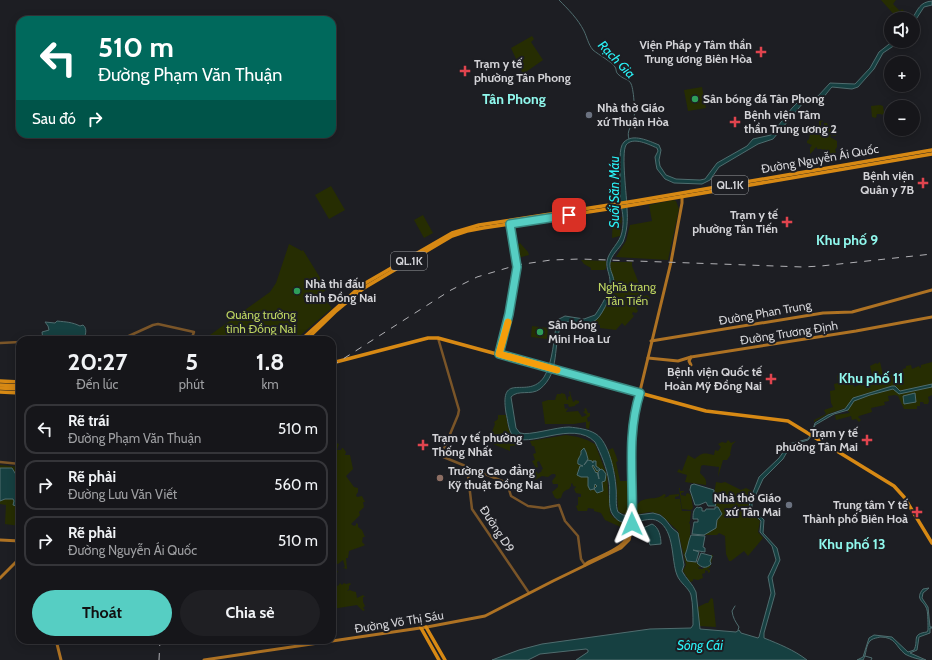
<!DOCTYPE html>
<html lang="vi">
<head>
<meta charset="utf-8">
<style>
  body { margin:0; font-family:Cabin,sans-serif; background:#1f1f23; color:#f1f3f6; height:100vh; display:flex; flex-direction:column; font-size:15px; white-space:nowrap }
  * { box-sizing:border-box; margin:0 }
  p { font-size:13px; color:#9e9fa2 }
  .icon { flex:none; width:22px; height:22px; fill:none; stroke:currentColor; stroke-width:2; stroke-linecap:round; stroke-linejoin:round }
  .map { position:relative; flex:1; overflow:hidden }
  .drawer { position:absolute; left:16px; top:336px; width:320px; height:308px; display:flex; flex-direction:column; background:#16161a; border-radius:12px; box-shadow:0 2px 10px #0003,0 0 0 1px #353539 }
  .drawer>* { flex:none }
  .banner { position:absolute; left:16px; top:16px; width:320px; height:122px; border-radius:12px; box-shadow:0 2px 10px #0003,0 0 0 1px #353539; background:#00695c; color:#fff; overflow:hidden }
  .controls { position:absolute; left:884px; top:12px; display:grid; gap:8px }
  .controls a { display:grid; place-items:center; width:36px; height:36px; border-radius:50%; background:#16161a; box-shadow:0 2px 10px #0003,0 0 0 1px #353539; font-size:20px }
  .pin { position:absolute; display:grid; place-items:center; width:34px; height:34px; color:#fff; margin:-17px; border-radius:8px; box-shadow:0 2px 6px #0006 }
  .me { position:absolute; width:44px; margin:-22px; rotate:359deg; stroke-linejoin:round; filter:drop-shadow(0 0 3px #0008) }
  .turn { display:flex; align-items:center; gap:14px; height:84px; padding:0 16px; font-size:18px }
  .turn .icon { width:52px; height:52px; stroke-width:2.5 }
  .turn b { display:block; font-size:28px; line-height:34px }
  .then { display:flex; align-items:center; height:38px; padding:0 16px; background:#0003; gap:8px; font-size:15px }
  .eta { display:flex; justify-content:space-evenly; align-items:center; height:68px; text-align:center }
  .eta b { font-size:24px; font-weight:700; line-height:28px }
  .cta { display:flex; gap:8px; margin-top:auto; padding:8px 16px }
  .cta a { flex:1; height:46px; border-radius:24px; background:#56cec3; color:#111; font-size:16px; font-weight:700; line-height:46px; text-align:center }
  .cta a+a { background:#1f1f23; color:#f1f3f6 }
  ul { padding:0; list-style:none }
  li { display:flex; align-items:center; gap:12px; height:50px; margin:0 8px 6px; padding:0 8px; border:2px solid #353539; border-radius:12px }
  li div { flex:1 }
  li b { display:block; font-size:15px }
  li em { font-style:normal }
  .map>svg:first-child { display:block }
</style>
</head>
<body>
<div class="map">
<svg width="932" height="660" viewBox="0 0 932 660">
  <rect width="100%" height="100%" fill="#1d1e23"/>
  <g fill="#262d02">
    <path d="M 881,0 L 896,0 L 893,4 L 900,11 L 902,9 L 905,12 L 904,14 L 909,19 L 898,19 Z"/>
    <path d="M 532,36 L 534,39 L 531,42 L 543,60 L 523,74 L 511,48 Z"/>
    <path d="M 702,87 L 706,108 L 688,111 L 684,90 Z"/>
    <path d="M 880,105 L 883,106 L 884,113 L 882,115 L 881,114 L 877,114 L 876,118 L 872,117 L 871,106 Z"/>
    <path d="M 819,120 L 824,121 L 821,122 L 821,127 L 824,126 L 824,123 L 827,123 L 828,125 L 829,125 L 831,131 L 836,132 L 836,136 L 831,135 L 830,137 L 837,141 L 837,147 L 835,150 L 836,152 L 835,154 L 828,154 L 825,149 L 822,150 L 822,149 L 817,149 L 817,147 L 814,149 L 814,150 L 810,154 L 810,148 L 812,145 L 807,143 L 807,141 L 809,139 L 810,134 L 812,134 L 813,131 L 816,131 L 817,126 L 819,126 Z"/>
    <path d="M 331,186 L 345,210 L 329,219 L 315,195 Z"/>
    <path d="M 673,200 L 676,201 L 679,209 L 668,260 L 616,257 L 626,241 L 630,225 L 652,221 L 649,205 Z"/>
    <path d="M 423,215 L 433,233 L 424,238 L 414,220 Z"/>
    <path d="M 613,217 L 622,217 L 620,236 L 612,238 Z"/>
    <path d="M 520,243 L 528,252 L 529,255 L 518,258 L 515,246 Z"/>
    <path d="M 289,244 L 302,251 L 303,250 L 327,289 L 321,294 L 332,308 L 295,340 L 203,340 L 270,292 L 276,283 Z"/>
    <path d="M 581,260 L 606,261 L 606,269 L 604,270 L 591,270 L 591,268 L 584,264 Z"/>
    <path d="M 610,262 L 632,262 L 632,266 L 644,296 L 647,295 L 650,298 L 647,301 L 645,300 L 639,302 L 639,305 L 636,308 L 638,311 L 636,313 L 633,312 L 632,314 L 634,316 L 625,326 L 622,323 L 616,330 L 600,328 L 600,325 L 596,324 L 596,322 L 594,321 L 601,315 L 613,288 Z"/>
    <path d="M 532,326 L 548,328 L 547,339 L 531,337 Z"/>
    <path d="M 880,362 L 884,379 L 884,373 L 886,372 L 888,375 L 887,371 L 888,371 L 890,377 L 892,373 L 896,372 L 896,371 L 903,371 L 903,369 L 906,368 L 906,366 L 911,365 L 912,369 L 919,366 L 920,368 L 921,367 L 921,365 L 932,362 L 932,395 L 928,397 L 929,401 L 928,404 L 924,404 L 923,402 L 920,402 L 920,406 L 917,406 L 917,409 L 904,409 L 898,396 L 895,395 L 888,396 L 889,401 L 884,402 L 885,405 L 871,408 L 872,412 L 859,416 L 858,417 L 861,420 L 859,422 L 856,419 L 852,420 L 851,416 L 836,420 L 835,415 L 850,413 L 845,408 L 828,414 L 814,422 L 814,420 L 826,414 L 824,410 L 833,407 L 831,403 L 830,391 L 835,390 L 834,384 L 838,383 L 837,375 L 840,377 L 841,381 L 845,380 L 844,375 L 846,377 L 848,381 L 852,379 L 854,387 L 861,384 L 861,386 L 867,384 L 865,377 L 866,376 L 866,374 L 872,374 L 870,366 L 876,363 L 877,364 Z"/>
    <path d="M 569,391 L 571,393 L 570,393 L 573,402 L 575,401 L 575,400 L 579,401 L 579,403 L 575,405 L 575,406 L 569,407 L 568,404 L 564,404 L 565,409 L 568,408 L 566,412 L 578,411 L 582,417 L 587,415 L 583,412 L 585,411 L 584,409 L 586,408 L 588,413 L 590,413 L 590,416 L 587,418 L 588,422 L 590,421 L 589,429 L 586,428 L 586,422 L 574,424 L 545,424 L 542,402 L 548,400 L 555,400 L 557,394 L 561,394 L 561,393 L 565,394 L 567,400 L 568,400 L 568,397 L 570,396 Z"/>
    <path d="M 498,415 L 506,415 C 508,427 508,437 521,441 L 522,445 L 510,446 L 510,451 L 488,442 L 495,424 L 494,422 L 498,419 Z"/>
    <path d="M 566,435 L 578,437 L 587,440 L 595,444 L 607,475 L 610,513 L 614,518 L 626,524 L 625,529 L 605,520 L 601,513 L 594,511 L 594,509 L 588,508 L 587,511 L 578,511 L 576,506 L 578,505 L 578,497 L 581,497 L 581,494 L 576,493 L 574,489 L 576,487 L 575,486 L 574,487 L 572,483 L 571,484 L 571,486 L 569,489 C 563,491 563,492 561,498 L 557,499 L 556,498 L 555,498 L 552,492 L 558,487 L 558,484 L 553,484 L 552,481 L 556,476 L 555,474 L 552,474 L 548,477 L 542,476 L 535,480 L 534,477 L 531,478 L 531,475 L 532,473 L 535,474 L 534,472 L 536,471 L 538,474 L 542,471 L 541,470 L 543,469 L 539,461 L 537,462 L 538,467 L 536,468 L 532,461 L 535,460 L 533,454 L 536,453 L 534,446 L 532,446 L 530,441 Z"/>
    <path d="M 728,440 L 731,443 L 736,441 L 732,445 L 730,454 L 731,454 L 727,460 L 723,460 L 718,477 L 719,467 L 703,465 L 701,466 L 700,473 C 704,477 707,479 706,485 L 685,482 L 687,475 L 677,472 L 679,469 L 682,471 L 688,455 L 695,459 C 702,452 705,453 714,455 L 715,450 L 718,451 L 721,447 L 718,444 L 722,442 L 726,443 Z"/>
    <path d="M 332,441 L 339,444 L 337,450 L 341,450 L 342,448 L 343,448 L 346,452 L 345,455 L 350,455 L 353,469 L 346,476 L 354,487 L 358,488 L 358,492 L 356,495 L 357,497 L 362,496 L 365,502 L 363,502 L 364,507 L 359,512 L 360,515 L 351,524 L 354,526 L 356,525 L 356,523 L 358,524 L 358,527 L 362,530 L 365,537 L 363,537 L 362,542 L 365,545 L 363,546 L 349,551 L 348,558 L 346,558 L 347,569 L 343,568 L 345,567 L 343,560 L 338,564 L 335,563 L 335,567 L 338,572 L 335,574 L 332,568 Z"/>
    <path d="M 613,448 L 618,461 L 616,462 L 620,481 L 630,481 L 630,511 L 629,515 L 621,513 L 618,510 L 616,477 L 608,450 Z"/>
    <path d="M 0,465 L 20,467 L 20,526 L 5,524 L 6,505 L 0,504 Z"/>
    <path d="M 716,482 L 721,483 L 725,482 L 741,490 L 746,488 L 752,491 C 746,508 747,509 760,521 L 758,532 L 763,538 L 748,556 L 744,551 L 731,561 L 729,561 L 726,554 L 725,536 L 719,533 L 717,535 L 704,535 L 717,525 L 717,520 L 722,514 L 713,501 Z"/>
    <path d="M 679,488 L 680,488 L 680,491 L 684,491 L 684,492 L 681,493 L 681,495 L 686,496 L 686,494 L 688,493 L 691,495 L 693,508 L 691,510 L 682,509 Z"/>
    <path d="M 664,494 L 666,495 L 664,498 L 669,496 L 669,495 L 679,494 L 679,496 L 675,497 L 675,499 L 680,499 L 682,511 L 691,511 L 690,521 L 689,523 L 690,524 C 691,536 689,545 685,555 L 687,561 L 696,562 L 701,568 L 698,567 L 699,569 L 703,569 L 704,567 L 707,567 L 711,559 L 711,555 L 713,555 L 710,568 L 707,569 L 710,570 L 710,572 L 708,573 L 708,571 L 705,570 L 705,573 L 702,574 L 703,578 L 698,580 L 693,579 L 693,581 L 690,582 L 683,571 L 686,565 L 678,531 L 660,514 L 650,512 L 633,515 L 631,507 L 635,506 C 639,504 639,501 643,500 C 650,497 658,500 664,494 Z"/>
    <path d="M 334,580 L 335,582 L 334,583 L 338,586 L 340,583 L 342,585 L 344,583 L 346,584 L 350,583 L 351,584 L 349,586 L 349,589 L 347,591 L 350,590 L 352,591 L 356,592 L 357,598 L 363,595 L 365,597 L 363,597 L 363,602 L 365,606 L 363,608 L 365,610 L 363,611 L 357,605 L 332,609 L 332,582 Z"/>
    <path d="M 711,598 L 713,599 L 716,627 L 699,626 L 698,607 L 706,603 L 708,603 Z"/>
  </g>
  <g fill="#164041" stroke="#4f6c6e">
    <path d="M 932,1 L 932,5 L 924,7 L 913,24 L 913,19 L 912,19 C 918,9 920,2 932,1 Z"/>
    <path d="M 893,41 L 901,41 L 883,53 L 874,69 L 858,87 L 852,89 L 832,87 C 827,92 824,99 817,101 C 812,103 808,101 803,103 L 773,139 L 758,144 L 719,167 L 710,180 L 702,184 L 674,183 L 665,179 L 657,169 L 656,164 L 655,157 L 658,151 L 657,148 C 650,145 633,136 626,145 C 621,154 627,197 627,209 C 628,220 627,232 623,242 C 619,249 611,255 610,263 C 609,269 613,274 614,281 C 615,288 603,314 597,319 C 586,329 573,318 562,323 C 552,345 561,372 540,389 C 531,396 518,389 511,397 L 516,428 L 520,433 C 529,436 556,427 569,427 C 578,428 588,429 596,434 C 609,442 615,473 616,488 C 617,496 615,505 618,512 L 623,515 L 630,516 L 653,513 L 660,515 L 665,519 L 672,528 L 678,533 L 684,565 L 682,571 C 686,579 693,584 696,592 L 700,629 L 736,632 L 739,630 L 741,633 L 758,638 L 759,637 L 771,593 L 768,577 L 776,560 L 772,546 L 760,532 L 761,521 L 749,509 L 750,500 L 759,477 L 779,458 L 789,444 L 808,439 L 812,432 L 815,423 L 828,415 L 845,409 L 853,398 L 892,386 L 895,386 L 900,391 L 932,384 L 932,387 L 899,394 L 893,389 L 870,395 L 854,401 L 848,410 L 834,414 L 815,425 L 812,435 L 808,440 L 791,445 L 783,459 L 763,479 L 752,503 L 752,507 L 764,520 L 763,533 L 777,548 L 780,560 L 772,578 L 775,594 L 764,633 L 764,638 C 779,644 794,650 807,660 L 576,660 L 588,652 L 588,650 L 586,649 L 540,654 L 528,660 L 492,660 L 519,650 L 542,644 L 650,629 L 691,628 L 693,625 C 693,616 693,604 691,595 C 689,588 680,583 677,575 C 671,560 675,531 658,521 C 645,514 625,533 613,515 C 607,507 611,491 609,482 C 607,468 601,454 595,442 C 573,419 527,450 513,436 C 508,430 508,420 506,413 C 499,369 528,401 544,377 C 553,363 554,336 557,320 L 565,316 L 584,319 L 595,315 C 600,308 611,290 610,282 C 610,274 606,269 607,261 C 609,250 620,243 622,232 C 624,222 623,214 621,205 C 619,195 620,184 620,174 C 621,165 618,148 624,142 C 633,133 649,141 659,145 L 661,150 L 659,160 L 660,166 L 666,175 L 676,179 L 700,180 L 705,179 L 717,163 L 747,146 L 753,139 L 771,135 L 792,108 L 801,99 L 806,97 L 815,97 L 818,96 L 830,83 L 855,84 L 870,68 L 879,52 Z"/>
    <path d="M 57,321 C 66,322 72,322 80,326 L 83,325 C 88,329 85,335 84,340 L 52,340 L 50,339 L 43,340 L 42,332 L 49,330 L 48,326 L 45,322 L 55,323 Z"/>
    <path d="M 915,393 L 916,402 L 904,404 L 903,396 Z"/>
    <path d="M 584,448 L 586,452 L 588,459 L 584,465 L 588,460 L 592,461 L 593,463 L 593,461 L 596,461 L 596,466 L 600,469 L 597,471 L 593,465 L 592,466 L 596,473 L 597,472 L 599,479 L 598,472 L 601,469 L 603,470 L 606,474 L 605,481 L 602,482 L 603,491 L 597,493 L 594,489 L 597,486 L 595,484 L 594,489 L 590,490 L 588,486 L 588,477 L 581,477 L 577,475 L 580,466 L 583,466 L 578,464 C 577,460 579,458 581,454 L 581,451 Z"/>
    <path d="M 0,468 L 12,468 L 18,478 L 20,477 L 20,506 L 17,506 L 13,505 L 14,501 L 13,499 L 5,499 L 0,501 Z"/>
    <path d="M 694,484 L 714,490 L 713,501 L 716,505 L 715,506 L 708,506 L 706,502 L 699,505 L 695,505 L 690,490 L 691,485 Z"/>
    <path d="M 697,507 L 699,508 L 700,507 L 702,508 L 702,511 L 705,511 L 706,509 L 715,509 L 715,507 L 718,507 L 722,514 L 717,520 L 716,528 L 704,535 L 692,534 L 694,522 L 698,522 L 698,519 L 693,519 C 693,514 693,510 697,507 Z"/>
    <path d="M 652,524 C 659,527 661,537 661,544 L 650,545 L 648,538 L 641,534 L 641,529 Z"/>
    <path d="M 691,535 L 705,536 L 703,547 L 705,548 L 705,552 L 693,550 L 699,552 L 696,562 L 687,561 L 685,555 C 688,548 688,542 691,535 Z"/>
    <path d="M 701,553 L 712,556 L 710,561 L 711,564 C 706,569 702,568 697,563 Z"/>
    <path d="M 929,588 L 923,593 L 922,598 L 928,607 L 930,627 L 932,627 L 932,628 L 930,628 L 930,633 L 919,637 L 917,650 L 910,653 L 926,660 C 920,660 910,657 905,654 C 895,646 896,637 880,637 C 877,638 874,638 871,640 C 865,645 867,654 863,660 L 857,660 L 863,657 L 869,638 L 874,635 L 892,637 L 908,652 L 914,650 C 919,640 911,634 927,632 L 928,630 C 928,625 928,614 927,610 C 925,601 914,600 923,589 Z"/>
  </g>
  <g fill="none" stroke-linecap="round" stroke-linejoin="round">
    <g stroke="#4f6c6e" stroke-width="1">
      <path d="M 559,0 C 568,9 578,19 584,31 C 587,37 588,44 593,50 C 599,55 612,62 615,67 C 617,70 615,72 619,75 C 627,82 631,77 633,92 C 634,97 635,115 634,119 C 632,127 626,130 629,139"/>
      <path d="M 735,606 L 732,611 C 733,618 735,621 739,627 L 738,630"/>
      <path d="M 865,656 L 872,658 L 871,660"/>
    </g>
    <g stroke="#7a5528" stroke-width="2.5">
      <path d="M 438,338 L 459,410 L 458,415 L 441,456 L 507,483 L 511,496 L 528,506 L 544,508 L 559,505 L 565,521 L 578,536 L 581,559 L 585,565"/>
      <path d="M 120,340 L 153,325 L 158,324 L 194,332 L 191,340"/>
      <path d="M 0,343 L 20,342"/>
      <path d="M 499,354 L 509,314 L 518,266 L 510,224"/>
      <path d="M 0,462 L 20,464"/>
      <path d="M 467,467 L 472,509 L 529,593"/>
    </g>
    <g stroke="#ae7223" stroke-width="3">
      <path d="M 651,341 L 823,313 L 852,312 L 932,290"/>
      <path d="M 648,358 L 678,361 L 691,357 L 856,331 L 932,317"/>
      <path d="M 691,365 L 689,361 L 691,357"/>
      <path d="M 0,540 L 20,541"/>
      <path d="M 585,565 L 587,563 C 598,557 623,549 628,536 C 631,529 628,519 631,512"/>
      <path d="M 0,578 L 20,558"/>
      <path d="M 56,640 L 61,660"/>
      <path d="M 204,660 L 427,627 L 485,616 L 553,581 L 621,548 L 629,540 L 631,532 L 631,438 L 634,416 L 671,262 L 682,203 L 682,196"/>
    </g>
    <g stroke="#d78914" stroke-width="3.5">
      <path d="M 301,340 L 362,285 L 452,233 L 479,225 L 635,201 L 932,150"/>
      <path d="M 306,340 L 335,312 L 364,288 L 452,236 L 467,231 L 483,228 L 621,207 L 932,154"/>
      <path d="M 332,363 L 428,338 L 438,338 L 706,411 L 788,421 L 894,486 L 904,497 L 932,543"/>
      <path d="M 0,381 L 20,382"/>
      <path d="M 0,385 L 20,386"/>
      <path d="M 0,388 L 20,389"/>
      <path d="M 0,392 L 20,393"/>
      <path d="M 426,627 L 445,660"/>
      <path d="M 421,628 L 439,660"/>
    </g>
    <g stroke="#b1b1b5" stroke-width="1" stroke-dasharray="7 7" stroke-linecap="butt">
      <path d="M 332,366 L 451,290 L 477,277 L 517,265 L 551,260 L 580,259 L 803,267 L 821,266 L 932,254"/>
      <path d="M 159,660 L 160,640"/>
    </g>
  </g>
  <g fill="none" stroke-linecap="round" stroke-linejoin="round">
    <g stroke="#38867f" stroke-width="10">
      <path id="route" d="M 569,215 L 510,224 L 517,267 L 509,314 L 499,354 L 640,393 C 626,436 634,480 632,524"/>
    </g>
    <use href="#route" stroke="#56cec3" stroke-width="7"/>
    <path stroke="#f59e0b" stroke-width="7" d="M 508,322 L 499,354 L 557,370"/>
  </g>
  <g fill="#e0444e" stroke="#1d1e23" stroke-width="1.5">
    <path d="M759 46h4v4h4v4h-4v4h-4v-4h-4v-4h4z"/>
    <path d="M463 65h4v4h4v4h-4v4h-4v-4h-4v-4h4z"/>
    <path d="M733 116h4v4h4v4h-4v4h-4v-4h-4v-4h4z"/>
    <path d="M921 177h4v4h4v4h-4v4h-4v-4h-4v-4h4z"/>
    <path d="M785 216h4v4h4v4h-4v4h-4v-4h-4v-4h4z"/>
    <path d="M769 373h4v4h4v4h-4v4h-4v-4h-4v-4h4z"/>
    <path d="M865 434h4v4h4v4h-4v4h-4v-4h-4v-4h4z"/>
    <path d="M421 439h4v4h4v4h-4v4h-4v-4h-4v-4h4z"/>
    <path d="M915 506h4v4h4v4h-4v4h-4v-4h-4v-4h4z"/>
  </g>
  <g fill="#2e9e5b" stroke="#1d1e23" stroke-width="1.5">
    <circle cx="695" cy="99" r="4"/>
    <circle cx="297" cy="291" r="4"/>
    <circle cx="540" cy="332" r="4"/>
  </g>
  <g fill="#6b7280" stroke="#1d1e23" stroke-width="1.5">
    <circle cx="589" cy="115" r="4"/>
    <circle cx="789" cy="505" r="4"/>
  </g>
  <circle fill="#8d6e63" stroke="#1d1e23" stroke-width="1.5" cx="440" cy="478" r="4"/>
  <g text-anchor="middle" stroke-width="4" stroke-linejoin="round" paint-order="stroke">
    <g fill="#1d1e23" stroke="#9c9da1" stroke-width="1">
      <rect x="712" y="176" width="36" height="18" rx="3"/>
      <rect x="391" y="252" width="36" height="18" rx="3"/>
    </g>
    <g font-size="11" font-weight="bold" fill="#d3d3d7">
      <text x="730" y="189">QL.1K</text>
      <text x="409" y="265">QL.1K</text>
    </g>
    <g font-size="12" font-weight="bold" fill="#d3d3d7" stroke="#1d1e23" text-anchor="start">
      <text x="752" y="49" text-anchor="end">Viện Pháp y Tâm thần<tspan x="752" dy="14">Trung ương Biên Hòa</tspan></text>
      <text x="474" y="68">Trạm y tế<tspan x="474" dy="14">phường Tân Phong</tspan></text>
      <text x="703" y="103">Sân bóng đá Tân Phong</text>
      <text x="597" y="112">Nhà thờ Giáo<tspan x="597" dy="14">xứ Thuận Hòa</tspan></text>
      <text x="744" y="119">Bệnh viện Tâm<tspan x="744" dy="14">thần Trung ương 2</tspan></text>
      <text x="914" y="180" text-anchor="end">Bệnh viện<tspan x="914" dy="14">Quân y 7B</tspan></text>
      <text x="778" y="219" text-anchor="end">Trạm y tế<tspan x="778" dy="14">phường Tân Tiến</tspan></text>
      <text x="305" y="288">Nhà thi đấu<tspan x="305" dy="14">tỉnh Đồng Nai</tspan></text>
      <text x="548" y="329">Sân bóng<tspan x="548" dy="14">Mini Hoa Lư</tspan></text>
      <text x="762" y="376" text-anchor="end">Bệnh viện Quốc tế<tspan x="762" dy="14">Hoàn Mỹ Đồng Nai</tspan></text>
      <text x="858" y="437" text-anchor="end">Trạm y tế<tspan x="858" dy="14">phường Tân Mai</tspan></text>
      <text x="432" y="442">Trạm y tế phường<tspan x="432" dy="14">Thống Nhất</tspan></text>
      <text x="448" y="475">Trường Cao đẳng<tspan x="448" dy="14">Kỹ thuật Đồng Nai</tspan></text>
      <text x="781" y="502" text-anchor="end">Nhà thờ Giáo<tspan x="781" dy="14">xứ Tân Mai</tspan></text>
      <text x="908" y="509" text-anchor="end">Trung tâm Y tế<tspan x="908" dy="14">Thành phố Biên Hoà</tspan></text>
    </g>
    <g font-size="12" fill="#d3d3d7" stroke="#1d1e23">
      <text transform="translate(820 159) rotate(-10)" y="4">Đường Nguyễn Ái Quốc</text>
      <text transform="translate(765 313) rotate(-10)" y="4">Đường Phan Trung</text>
      <text transform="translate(789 333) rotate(-9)" y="4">Đường Trương Định</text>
      <text transform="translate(497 529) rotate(57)" y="4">Đường D9</text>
      <text transform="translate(399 622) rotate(-9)" y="4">Đường Võ Thị Sáu</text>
    </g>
    <g font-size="12" fill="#bed561" stroke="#1d1e23">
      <text x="627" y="291">Nghĩa trang<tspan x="627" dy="14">Tân Tiến</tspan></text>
      <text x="261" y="319">Quảng trường<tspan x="261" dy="14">tỉnh Đồng Nai</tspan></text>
    </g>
    <g font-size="13" font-style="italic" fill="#2af2f7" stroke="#1d1e23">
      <text transform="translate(617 59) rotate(46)" y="5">Rạch Gia</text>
      <text transform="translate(614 192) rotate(-90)" y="5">Suối Săn Máu</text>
      <text x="700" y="650">Sông Cái</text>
    </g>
    <g font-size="14" font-weight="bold" fill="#90f9ee" stroke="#1d1e23">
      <text x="514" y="104">Tân Phong</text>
      <text x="847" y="245">Khu phố 9</text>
      <text x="871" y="383">Khu phố 11</text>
      <text x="852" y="549">Khu phố 13</text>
    </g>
  </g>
</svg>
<div class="controls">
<a><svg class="icon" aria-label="sound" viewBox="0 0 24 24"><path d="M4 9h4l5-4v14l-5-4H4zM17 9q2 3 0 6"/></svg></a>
<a>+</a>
<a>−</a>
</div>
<div class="pin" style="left:569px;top:215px;background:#d93025"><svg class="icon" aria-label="arrive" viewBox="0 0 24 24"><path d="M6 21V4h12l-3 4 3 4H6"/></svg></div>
<svg class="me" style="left:632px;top:524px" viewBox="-20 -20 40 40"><path d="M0-17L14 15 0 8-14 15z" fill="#56cec3" stroke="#fff" stroke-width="4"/></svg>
<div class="banner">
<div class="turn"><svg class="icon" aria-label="left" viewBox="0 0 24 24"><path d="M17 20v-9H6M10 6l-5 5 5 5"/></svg><div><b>510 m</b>Đường Phạm Văn Thuận</div></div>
<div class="then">Sau đó<svg class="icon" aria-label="right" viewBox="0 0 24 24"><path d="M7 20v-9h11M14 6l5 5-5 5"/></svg></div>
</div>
<section class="drawer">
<div class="eta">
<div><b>20:27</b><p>Đến lúc</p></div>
<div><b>5</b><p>phút</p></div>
<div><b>1.8</b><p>km</p></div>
</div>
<ul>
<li><svg class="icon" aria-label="left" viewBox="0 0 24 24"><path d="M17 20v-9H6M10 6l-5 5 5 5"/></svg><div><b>Rẽ trái</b><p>Đường Phạm Văn Thuận</p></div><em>510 m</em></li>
<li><svg class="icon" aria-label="right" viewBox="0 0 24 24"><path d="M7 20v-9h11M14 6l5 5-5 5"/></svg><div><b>Rẽ phải</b><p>Đường Lưu Văn Viết</p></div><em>560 m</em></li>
<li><svg class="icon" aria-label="right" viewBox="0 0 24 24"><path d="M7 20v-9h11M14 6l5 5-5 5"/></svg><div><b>Rẽ phải</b><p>Đường Nguyễn Ái Quốc</p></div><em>510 m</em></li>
</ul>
<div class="cta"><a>Thoát</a><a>Chia sẻ</a></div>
</section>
</div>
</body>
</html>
